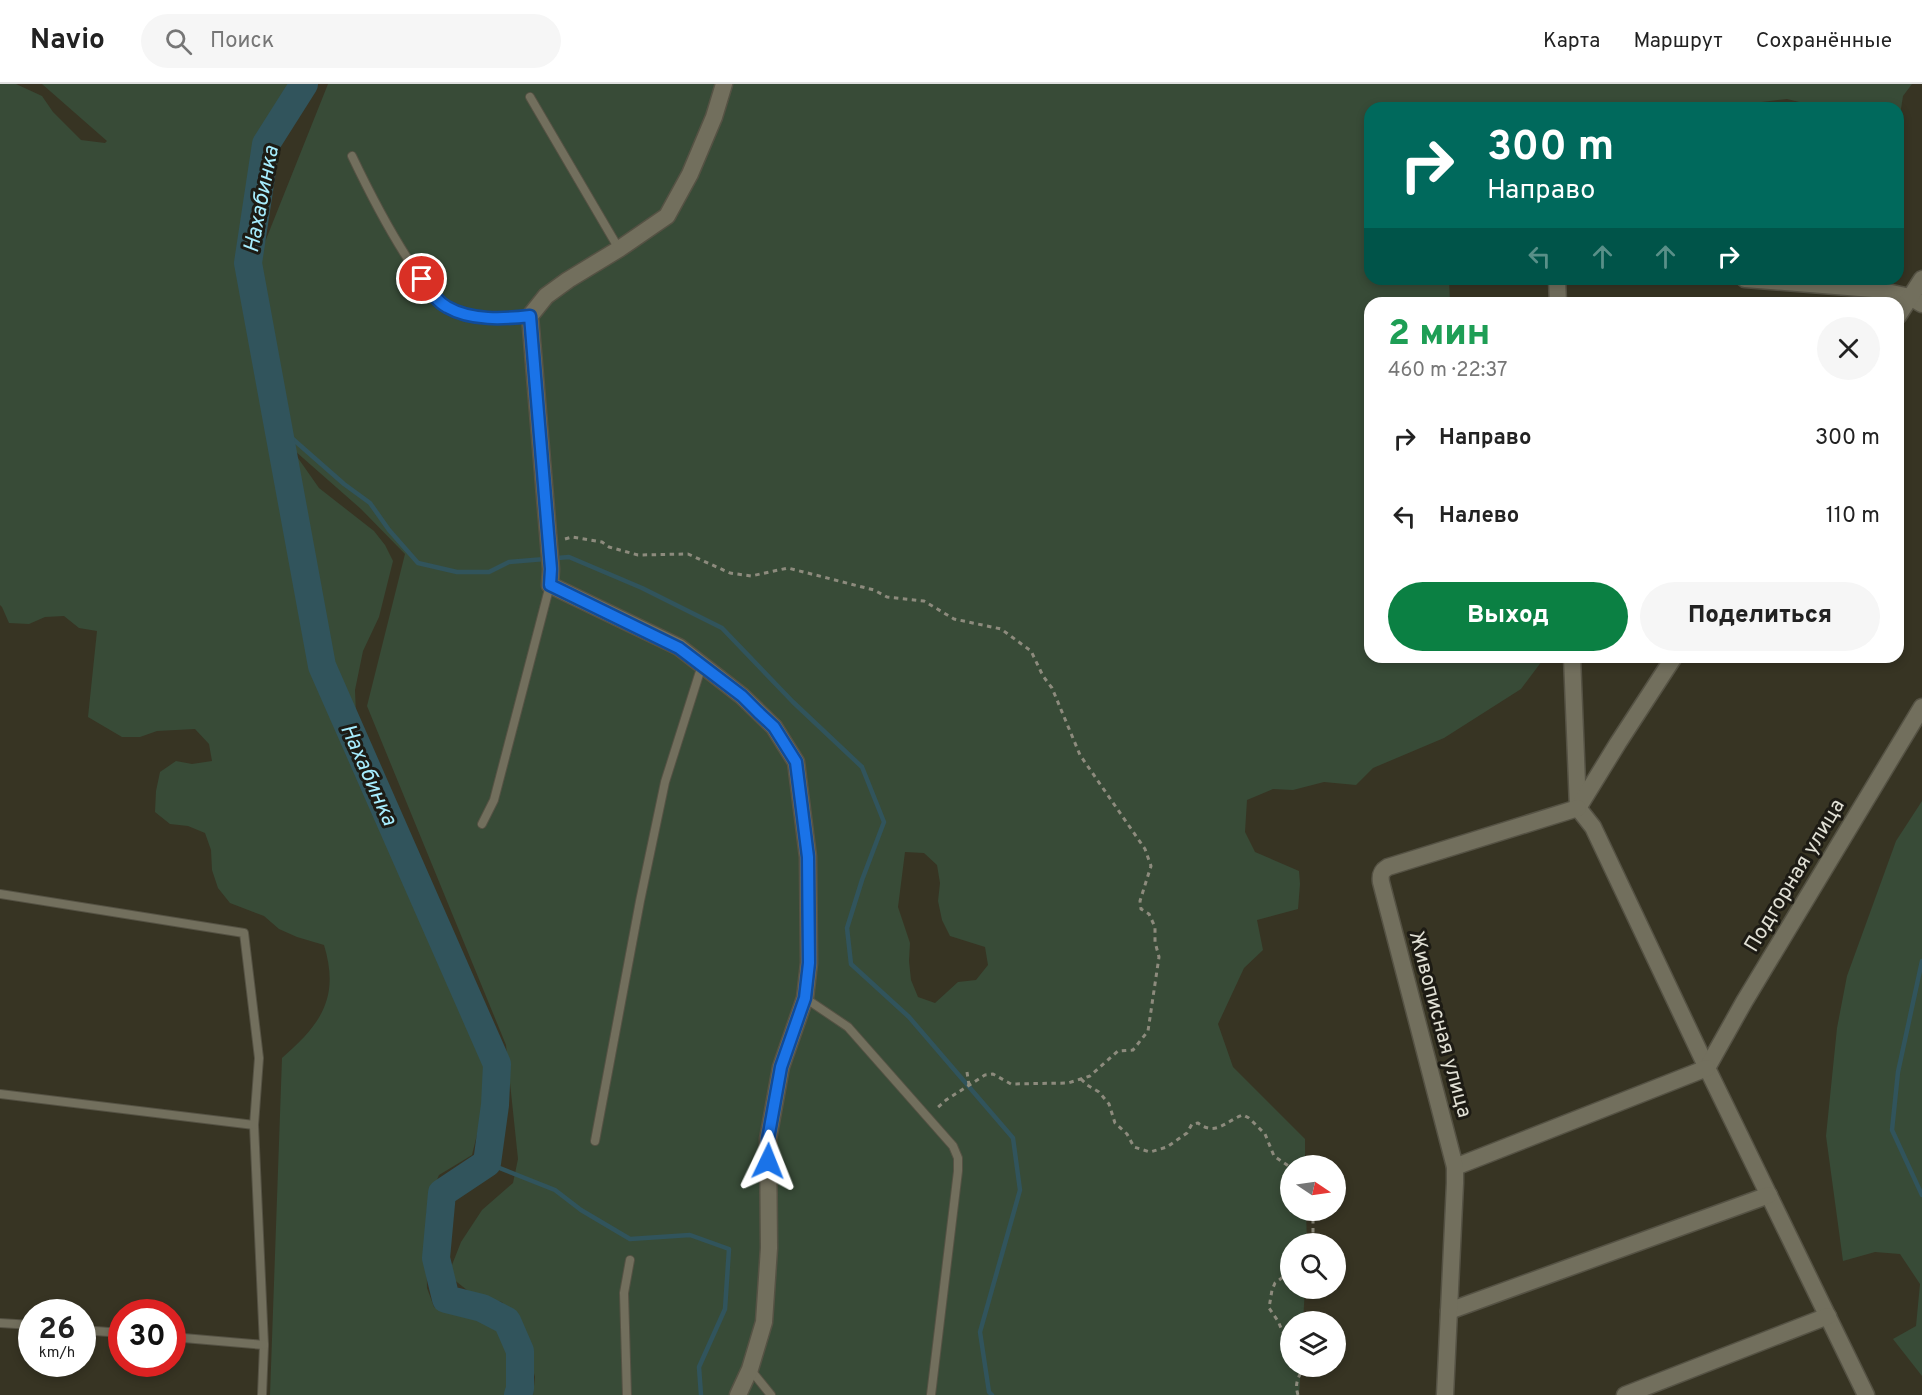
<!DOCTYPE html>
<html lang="ru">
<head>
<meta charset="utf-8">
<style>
  body { margin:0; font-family:Overpass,sans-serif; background:#f6f6f6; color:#222; height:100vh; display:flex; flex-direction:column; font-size:22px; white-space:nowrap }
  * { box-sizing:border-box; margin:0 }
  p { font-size:20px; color:#767676 }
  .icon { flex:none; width:33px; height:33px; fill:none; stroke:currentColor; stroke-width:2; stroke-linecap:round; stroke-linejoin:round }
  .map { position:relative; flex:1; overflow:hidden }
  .drawer { position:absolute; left:1364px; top:213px; width:540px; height:366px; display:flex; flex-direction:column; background:#fff; border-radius:18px; box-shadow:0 3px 9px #0003 }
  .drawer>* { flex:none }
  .hud { position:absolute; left:1364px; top:18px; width:540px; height:183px; border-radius:18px; box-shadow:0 3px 9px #0003; background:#00695c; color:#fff; overflow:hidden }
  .needle { width:39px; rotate:103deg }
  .fabs { position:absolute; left:1280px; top:1071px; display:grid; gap:12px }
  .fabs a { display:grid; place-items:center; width:66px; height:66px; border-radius:50%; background:#fff; box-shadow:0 3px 9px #0003; font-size:30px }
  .speed { position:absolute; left:18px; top:1215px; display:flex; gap:12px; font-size:30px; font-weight:700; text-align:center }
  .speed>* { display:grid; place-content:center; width:78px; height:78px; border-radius:50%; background:#fff; box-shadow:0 3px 9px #0003; line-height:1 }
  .speed small { font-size:15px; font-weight:400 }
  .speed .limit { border:9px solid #d22; background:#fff; color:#111 }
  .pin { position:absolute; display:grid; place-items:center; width:51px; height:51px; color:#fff; margin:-26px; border:3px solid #fff; border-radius:50%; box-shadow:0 2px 6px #0007 }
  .me { position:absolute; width:66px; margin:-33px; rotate:2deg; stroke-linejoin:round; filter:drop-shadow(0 0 4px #0008) }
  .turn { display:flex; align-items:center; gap:21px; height:126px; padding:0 24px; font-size:27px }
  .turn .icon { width:78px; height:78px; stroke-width:2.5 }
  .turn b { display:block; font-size:42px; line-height:51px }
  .lanes { display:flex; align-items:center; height:57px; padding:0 24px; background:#0003; justify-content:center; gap:30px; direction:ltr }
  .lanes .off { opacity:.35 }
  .round { display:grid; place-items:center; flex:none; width:63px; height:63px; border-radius:32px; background:#f6f6f6 }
  .overview { display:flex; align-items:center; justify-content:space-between; height:102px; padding:0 24px }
  h1 { font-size:36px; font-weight:800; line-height:45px; color:#1e9e55 }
  .button { display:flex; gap:12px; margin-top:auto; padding:12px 24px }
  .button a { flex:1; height:69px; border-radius:36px; background:#0b8043; color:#fff; font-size:24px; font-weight:800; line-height:69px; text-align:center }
  .button a+a { background:#f6f6f6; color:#222 }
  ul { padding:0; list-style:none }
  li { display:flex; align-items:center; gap:18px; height:78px; padding:0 24px }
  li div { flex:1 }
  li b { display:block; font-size:22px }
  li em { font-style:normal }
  header { display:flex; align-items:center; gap:36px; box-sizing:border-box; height:84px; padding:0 30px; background:#fff; border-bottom:2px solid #e0e0e0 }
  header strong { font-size:28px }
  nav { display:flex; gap:33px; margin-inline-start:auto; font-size:21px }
  .search { width:420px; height:54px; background:#f6f6f6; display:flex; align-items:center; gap:15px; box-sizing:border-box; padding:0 21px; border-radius:33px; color:#767676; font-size:22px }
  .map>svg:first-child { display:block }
</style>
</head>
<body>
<header>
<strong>Navio</strong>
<div class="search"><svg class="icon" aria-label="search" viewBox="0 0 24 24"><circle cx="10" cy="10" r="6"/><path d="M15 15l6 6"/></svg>Поиск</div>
<nav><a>Карта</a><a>Маршрут</a><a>Сохранённые</a></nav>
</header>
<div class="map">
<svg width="1922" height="1311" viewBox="0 0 1922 1311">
  <rect width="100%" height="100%" fill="#373423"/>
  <g fill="#384b37" fill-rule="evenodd">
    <path d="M 0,0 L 16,0 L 42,12 L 53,28 L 81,56 L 105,59 L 107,57 L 42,0 L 300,0 C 292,19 272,28 262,46 C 257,54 257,68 255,77 C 246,116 237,155 238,195 L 265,331 L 272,347 L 284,362 L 298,374 L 319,404 L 374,447 L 385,461 L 393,477 L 379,533 L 363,567 L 355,606 L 358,681 L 415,816 L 479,953 L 490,998 L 489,1017 L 481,1034 L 472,1071 L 439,1091 L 431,1110 L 426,1130 L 427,1204 L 434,1223 C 450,1229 468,1230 484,1236 C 513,1248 510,1285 505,1311 L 270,1311 L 282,974 C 321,940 340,914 324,861 L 297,853 L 279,845 L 264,832 L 230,819 L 218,804 L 212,786 L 211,766 L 205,749 L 188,742 L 170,740 L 155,728 L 156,707 L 160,688 L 176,677 L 192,680 L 212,677 L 209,660 L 195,645 L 157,647 L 140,653 L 122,653 L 88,633 L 97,547 L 79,544 L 64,532 L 45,533 L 29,540 L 9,539 L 2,523 L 0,521 Z"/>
    <path d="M 328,0 L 1912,0 L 1903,12 L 1898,44 L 1898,24 L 1824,24 L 1787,15 L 1712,24 L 1370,24 L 1370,195 L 1449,195 L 1450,219 L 1370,219 L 1370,573 L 1545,573 L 1521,605 L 1444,654 L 1373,684 L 1356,701 L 1324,698 L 1293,706 L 1273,705 L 1247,716 L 1245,748 L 1255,768 L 1299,787 L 1300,800 L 1298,825 L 1257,836 L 1263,866 L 1244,884 L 1218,940 L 1233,983 L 1305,1055 L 1305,1081 L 1290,1082 L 1290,1126 L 1306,1127 L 1307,1159 L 1290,1160 L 1290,1204 L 1305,1205 L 1303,1237 L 1290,1238 L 1290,1282 L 1301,1283 L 1299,1311 L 533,1311 L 535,1293 L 523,1250 L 502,1218 L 472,1210 L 448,1191 L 461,1158 L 482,1126 L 513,1099 L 518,1075 L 506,961 L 367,622 L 405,470 L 361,425 L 295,367 L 255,183 ZM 905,768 L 924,769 L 937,781 L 940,799 L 938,817 L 942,836 L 950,852 L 985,863 L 988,881 L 976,896 L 958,898 L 935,919 L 918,913 L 911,896 L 909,877 L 910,859 L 898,823 Z"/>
    <path d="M 1922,717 L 1922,1292 L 1893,1255 L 1916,1242 L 1920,1200 L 1900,1170 L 1875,1168 L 1843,1177 L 1826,1052 L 1837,944 L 1847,892 L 1896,757 Z"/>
  </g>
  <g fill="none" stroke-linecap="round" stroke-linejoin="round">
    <g stroke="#31545c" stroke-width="4.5">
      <path d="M 278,342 L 344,400 L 370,419 L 389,446 L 418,479 L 457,488 L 489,488 L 509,478 L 569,473 L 642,504 L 722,544 L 793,618 L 862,683 L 884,738 L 862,796 L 847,844 L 851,880 L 909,933 L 1013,1054 L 1020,1106 L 980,1248 L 989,1308 L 992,1311"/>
      <path d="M 1922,877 L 1898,988 L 1892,1046 L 1922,1111"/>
      <path d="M 487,1079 L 555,1106 L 581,1126 L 630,1155 L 690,1151 L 729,1165 L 725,1225 L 699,1283 L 701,1311"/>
    </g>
    <path stroke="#31545c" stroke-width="28" d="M 304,0 L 266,60 L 248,179 L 322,582 L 497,980 L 495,1021 L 487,1079 L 442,1109 L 436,1174 L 446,1215 L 482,1224 L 507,1237 L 520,1267 L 520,1305 L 518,1311"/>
    <g stroke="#555244" stroke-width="10">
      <g id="service">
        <path d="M 530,13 L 619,165"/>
        <path d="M 352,72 C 372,114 393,155 420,193 C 428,204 436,218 448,224 C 473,236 504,235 530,232"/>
        <path d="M 482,740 L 494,716 L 550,501"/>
        <path d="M 0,810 L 244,849 L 259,974 L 254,1041 L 264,1261 L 262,1311"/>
        <path d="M 805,914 L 848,943 L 953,1062 L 958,1074 L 958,1087 L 931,1311"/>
        <path d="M 0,1010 L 254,1041"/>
        <path d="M 595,1057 L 640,817 L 665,698 L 702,581"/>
        <path d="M 0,1239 L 32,1241"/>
        <path d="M 82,1246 L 122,1249"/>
        <path d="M 172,1253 L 264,1261"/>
        <path d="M 750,1285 L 771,1311"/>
        <path d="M 627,1311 L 624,1209 L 630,1176"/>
      </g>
    </g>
    <g stroke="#555244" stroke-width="19">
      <g id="minor">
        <path d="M 724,0 L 714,33 L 690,90 L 667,132 L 619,165 L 568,196 L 546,212 L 530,232 L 551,485 L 550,501 L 679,563 L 742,612 L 774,643 L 796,678 L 808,773 L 809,879 L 805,914 L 781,983 L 768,1055 L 769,1164 L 764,1238 L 750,1285 L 738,1311"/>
        <path d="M 1557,195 L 1558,219"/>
        <path d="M 1745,195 L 1873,205 L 1910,213 L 1922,220"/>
        <path d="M 1898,232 L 1922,195"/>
        <path d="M 1572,573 L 1578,724"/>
        <path d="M 1578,724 L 1593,743 L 1707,984 L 1866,1311"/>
        <path d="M 1578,724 L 1618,659 L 1674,573"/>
        <path d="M 1707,984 L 1744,918 L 1922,623"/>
        <path d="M 1455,1083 L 1707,984"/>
        <path d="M 1449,1227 L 1769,1111"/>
        <path d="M 1445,1311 L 1455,1099 L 1455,1083 L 1381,798 C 1380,791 1381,787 1388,783 L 1578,724"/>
        <path d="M 1625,1311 L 1828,1232"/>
      </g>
    </g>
    <g stroke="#8d8b7d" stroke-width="3" stroke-dasharray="4.5 4.5" stroke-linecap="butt">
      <path d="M 565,455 L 572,453 L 602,458 L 609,463 L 638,471 L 688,470 L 730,489 L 751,492 L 788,484 L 874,506 L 887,513 L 924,517 L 954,535 L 1001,545 L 1031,567 L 1043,592 L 1052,604 L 1080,671 L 1145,765 L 1151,782 L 1140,817 L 1141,825 L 1149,830 L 1155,843 L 1155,858 L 1159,873 L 1148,947 L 1133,966 L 1118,967 L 1090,992 L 1068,999 L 1011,1000 L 993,990 L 985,991 L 946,1016 L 935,1026"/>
      <path d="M 967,988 L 969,1001"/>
      <path d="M 1081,995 L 1087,1001 L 1099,1008 L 1109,1020 L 1115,1039 L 1127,1050 L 1134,1063 L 1150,1068 L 1167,1063 L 1187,1049 L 1192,1040 L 1198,1039 C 1216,1053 1227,1036 1243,1031 L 1249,1034 L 1265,1050 L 1274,1072 L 1290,1083"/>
      <path d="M 1313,1126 L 1313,1160"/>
      <path d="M 1290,1188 L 1275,1199 L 1272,1206 L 1269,1224 L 1278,1237 L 1290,1265"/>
      <path d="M 1298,1311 C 1295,1301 1297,1295 1302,1287 L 1300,1282"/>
    </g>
    <use href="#service" stroke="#726f5d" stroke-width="8"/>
    <use href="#minor" stroke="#726f5d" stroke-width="16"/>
  </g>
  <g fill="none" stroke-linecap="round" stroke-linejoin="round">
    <g stroke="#114b97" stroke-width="15">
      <path id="route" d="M 422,195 C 429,205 436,217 447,223 C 471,237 504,235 530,232 L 551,485 L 550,501 L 679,564 L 742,612 L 758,628 L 774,643 L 796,678 L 808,773 L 809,879 L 805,914 L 781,983 L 768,1055 L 768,1077"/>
    </g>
    <use href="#route" stroke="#1a73e8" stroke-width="10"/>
  </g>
  <g text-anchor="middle" stroke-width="6" stroke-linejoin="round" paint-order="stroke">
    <g font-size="21" fill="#e1e0d5" stroke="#1d1b14">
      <text transform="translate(1794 791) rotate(-59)" y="7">Подгорная улица</text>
      <text transform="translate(1441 940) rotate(75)" y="7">Живописная улица</text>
    </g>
    <g font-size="22" font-style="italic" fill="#a7edfe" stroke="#1d1b14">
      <text transform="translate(260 115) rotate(-79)" y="8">Нахабинка</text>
      <text transform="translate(370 690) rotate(66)" y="8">Нахабинка</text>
    </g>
  </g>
</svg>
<div class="fabs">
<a><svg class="needle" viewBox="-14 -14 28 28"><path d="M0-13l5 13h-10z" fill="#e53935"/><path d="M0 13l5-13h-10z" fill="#767676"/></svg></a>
<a><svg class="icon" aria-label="search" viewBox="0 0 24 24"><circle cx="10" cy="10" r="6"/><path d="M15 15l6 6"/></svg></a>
<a><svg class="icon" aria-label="layers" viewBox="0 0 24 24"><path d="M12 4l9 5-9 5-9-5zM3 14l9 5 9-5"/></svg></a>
</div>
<div class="speed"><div>26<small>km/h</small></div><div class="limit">30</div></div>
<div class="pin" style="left:422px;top:195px;background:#d93025"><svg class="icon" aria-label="arrive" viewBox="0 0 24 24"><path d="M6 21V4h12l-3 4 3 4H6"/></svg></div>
<svg class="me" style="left:768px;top:1077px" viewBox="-20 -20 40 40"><path d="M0-17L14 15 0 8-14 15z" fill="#1a73e8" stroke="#fff" stroke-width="4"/></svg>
<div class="hud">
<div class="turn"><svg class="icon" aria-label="right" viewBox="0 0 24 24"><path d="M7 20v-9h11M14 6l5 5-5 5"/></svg><div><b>300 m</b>Направо</div></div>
<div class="lanes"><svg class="icon off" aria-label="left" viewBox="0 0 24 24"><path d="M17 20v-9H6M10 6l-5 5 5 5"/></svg><svg class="icon off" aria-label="ahead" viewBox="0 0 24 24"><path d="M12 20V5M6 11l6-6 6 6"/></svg><svg class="icon off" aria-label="ahead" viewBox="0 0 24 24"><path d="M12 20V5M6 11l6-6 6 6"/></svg><svg class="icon" aria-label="right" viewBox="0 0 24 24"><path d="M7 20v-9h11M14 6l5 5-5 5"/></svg></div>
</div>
<section class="drawer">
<div class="overview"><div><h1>2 мин</h1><p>460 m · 22:37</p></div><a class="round"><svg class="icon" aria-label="close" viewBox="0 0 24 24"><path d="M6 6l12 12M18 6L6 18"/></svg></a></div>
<ul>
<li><svg class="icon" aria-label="right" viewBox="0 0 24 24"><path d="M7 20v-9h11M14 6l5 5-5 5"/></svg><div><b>Направо</b></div><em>300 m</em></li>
<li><svg class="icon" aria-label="left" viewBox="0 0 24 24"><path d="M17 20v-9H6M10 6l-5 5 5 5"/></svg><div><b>Налево</b></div><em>110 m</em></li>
</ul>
<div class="button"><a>Выход</a><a>Поделиться</a></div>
</section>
</div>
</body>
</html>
